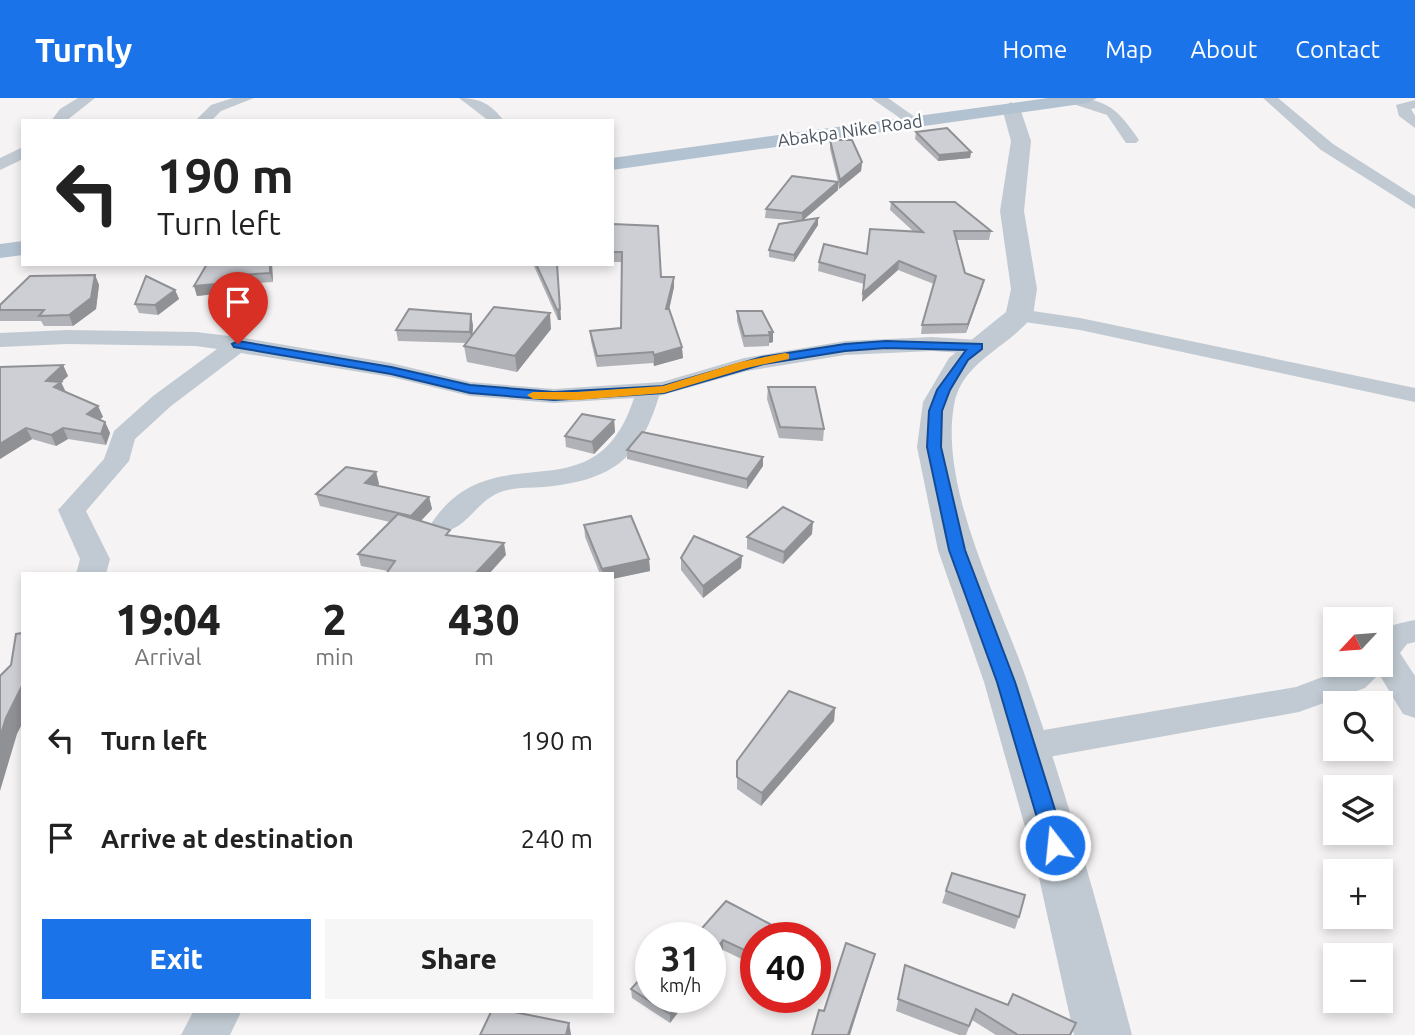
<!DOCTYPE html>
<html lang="en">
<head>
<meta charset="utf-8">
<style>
  body { margin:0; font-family:Ubuntu,sans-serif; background:#f6f6f6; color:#222; height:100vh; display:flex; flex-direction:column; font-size:26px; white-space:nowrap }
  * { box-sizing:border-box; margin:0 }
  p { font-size:23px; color:#767676 }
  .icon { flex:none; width:38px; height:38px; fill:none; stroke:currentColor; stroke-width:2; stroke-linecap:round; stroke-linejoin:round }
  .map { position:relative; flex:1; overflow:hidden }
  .sheet { position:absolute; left:21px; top:474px; width:593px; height:441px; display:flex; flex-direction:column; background:#fff; border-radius:0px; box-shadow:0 4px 10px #0003 }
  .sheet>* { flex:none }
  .top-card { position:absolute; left:21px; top:21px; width:593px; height:147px; border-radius:0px; box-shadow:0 4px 10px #0003; background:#fff; color:#222; overflow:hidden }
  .needle { width:46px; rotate:244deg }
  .tools { position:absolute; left:1323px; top:509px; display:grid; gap:14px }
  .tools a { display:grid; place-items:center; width:70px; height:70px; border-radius:0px; background:#fff; box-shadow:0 4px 10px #0003; font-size:35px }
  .speed { position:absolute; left:635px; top:824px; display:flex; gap:14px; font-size:35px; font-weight:700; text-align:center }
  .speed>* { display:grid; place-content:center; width:91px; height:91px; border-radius:50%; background:#fff; box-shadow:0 4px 10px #0003; line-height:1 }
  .speed small { font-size:18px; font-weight:400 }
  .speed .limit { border:10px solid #d22; background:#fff; color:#111 }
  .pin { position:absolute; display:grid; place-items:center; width:60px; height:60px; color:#fff; margin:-72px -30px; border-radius:50% 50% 50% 0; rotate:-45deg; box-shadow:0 0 7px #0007 }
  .pin .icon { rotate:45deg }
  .me { position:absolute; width:77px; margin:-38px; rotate:344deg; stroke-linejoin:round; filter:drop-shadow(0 0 5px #0008) }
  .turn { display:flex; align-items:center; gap:24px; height:147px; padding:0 21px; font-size:32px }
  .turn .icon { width:91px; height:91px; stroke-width:2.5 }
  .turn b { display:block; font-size:49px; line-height:60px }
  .eta { display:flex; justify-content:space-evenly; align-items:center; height:119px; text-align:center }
  .eta b { font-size:42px; font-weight:800; line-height:49px }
  .cta { display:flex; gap:14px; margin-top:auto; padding:14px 21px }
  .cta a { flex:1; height:80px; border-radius:0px; background:#1a73e8; color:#fff; font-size:28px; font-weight:800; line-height:80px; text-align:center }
  .cta a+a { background:#f6f6f6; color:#222 }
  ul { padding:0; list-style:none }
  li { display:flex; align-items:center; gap:21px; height:98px; padding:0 21px }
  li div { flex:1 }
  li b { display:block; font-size:26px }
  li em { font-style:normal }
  header { display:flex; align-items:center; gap:42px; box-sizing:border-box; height:98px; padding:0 35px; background:#1a73e8; color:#fff }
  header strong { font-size:33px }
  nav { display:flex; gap:38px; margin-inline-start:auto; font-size:24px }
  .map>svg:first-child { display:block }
</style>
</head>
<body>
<header>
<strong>Turnly</strong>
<nav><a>Home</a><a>Map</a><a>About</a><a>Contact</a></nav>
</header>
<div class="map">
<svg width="1415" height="937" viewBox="0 0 1415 937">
  <rect width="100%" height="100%" fill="#f5f3f3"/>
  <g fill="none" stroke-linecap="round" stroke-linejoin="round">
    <g fill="#c1cad2" fill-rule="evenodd">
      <path d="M 78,0 L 95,0 L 66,23 L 51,23 L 60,11 Z"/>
      <path d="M 233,0 L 254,0 L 221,13 L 211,23 L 195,23 L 211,7 Z"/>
      <path d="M 459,0 C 480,0 491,6 504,23 L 489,23 Z"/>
      <path d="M 871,0 L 888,0 L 922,24 L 915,28 L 910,27 Z"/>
      <path d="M 1069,0 C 1108,0 1118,12 1139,42 L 1136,45 L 1126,45 L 1107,17 L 1070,5 Z"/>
      <path d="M 1263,0 L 1278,0 L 1333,46 L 1415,98 L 1415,111 L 1321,52 Z"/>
      <path d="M 1415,2 L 1415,10 L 1411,11 L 1415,18 L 1415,30 L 1399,18 L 1396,7 Z"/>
      <path d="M 23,49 L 23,61 L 0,72 L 0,60 Z"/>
      <path d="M 1019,211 L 1080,220 L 1415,290 L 1415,304 L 1080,232 L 1011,222 L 1008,217 L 1011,212 Z"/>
      <path d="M 67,232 L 196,234 L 238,239 L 391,265 L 470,284 L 554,291 L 662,284 L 744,260 L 845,243 L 932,239 L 978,242 L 989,249 L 978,256 L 932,253 L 845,257 L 747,273 L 659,298 C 640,363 609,383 543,389 C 527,390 510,389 496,396 C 473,407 462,439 435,432 L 431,426 C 494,330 594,424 634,300 L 554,305 L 470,298 L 391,279 L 241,255 L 171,308 L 135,341 L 129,363 L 86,413 L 110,461 L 106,476 L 76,476 L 80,461 L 58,412 L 104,361 L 114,333 L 153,298 L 217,251 L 196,248 L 67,246 L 0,249 L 0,235 Z"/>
      <path d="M 1415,522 L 1415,544 L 1407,546 L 1400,555 L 1415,578 L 1415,620 L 1403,616 L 1379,576 L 1365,590 L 1299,614 L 1026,663 L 1013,659 L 1008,649 L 1013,639 L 1026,635 L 1296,589 L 1341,572 L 1347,567 L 1381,567 C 1381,531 1378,529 1415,522 Z"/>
      <path d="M 193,914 L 241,914 L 230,937 L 181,937 Z"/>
    </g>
    <path fill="#c1cad2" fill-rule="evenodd" d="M 1011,4 L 1020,10 L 1031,43 L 1024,113 L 1037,191 L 1033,217 C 1010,250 962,262 954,307 C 939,392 1001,506 1028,586 C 1069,702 1101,819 1132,937 L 1074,937 L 1037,771 L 984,584 L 938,452 L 917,349 L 923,304 L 949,260 L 1006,214 L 1011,191 L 1000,113 L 1011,43 L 1002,10 Z"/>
    <g fill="#b3c2d1" fill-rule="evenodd">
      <path d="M 1048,0 L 1097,0 L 1088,5 L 612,72 L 612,60 Z"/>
      <path d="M 23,143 L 23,157 L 0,160 L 0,146 Z"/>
    </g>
  </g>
  <g fill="#b0b2b7">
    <path d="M 916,34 L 971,54 L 970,60 L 938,63 L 915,41 Z"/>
    <path d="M 830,42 L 862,64 L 861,73 L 839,91 L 838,87 L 838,92 L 802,123 L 818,127 L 794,164 L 769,159 L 769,152 L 801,123 L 765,120 L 766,111 L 838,84 L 830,51 Z"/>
    <path d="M 891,104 L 991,133 L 989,142 L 957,142 L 965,175 L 984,182 L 982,190 L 966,235 L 921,236 L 922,227 L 934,186 L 898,172 L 862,204 L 864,186 L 818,173 L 819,164 L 867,156 L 913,133 L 890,112 Z"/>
    <path d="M 612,126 L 661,179 L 674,179 L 674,189 L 669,211 L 683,260 L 654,268 L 653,265 L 597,269 L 591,243 L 590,233 L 621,230 L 622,164 L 612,164 Z"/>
    <path d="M 272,166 L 273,184 L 243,186 L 241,193 L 197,198 L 194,188 Z"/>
    <path d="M 533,166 L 557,166 L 561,222 L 558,222 Z"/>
    <path d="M 95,177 L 99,187 L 96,211 L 73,228 L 44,228 L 41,223 L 0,223 L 0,207 Z"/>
    <path d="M 175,192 L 179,201 L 158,217 L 139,215 L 135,206 Z"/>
    <path d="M 737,213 L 773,234 L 773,244 L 769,245 L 769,248 L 744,249 L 737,223 Z"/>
    <path d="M 473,227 L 472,238 L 551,231 L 517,274 L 467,264 L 464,248 L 467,245 L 398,243 L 396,232 Z"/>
    <path d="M 63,267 L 68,278 L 61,284 L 66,294 L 98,308 L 103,319 L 100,321 L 105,324 L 110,335 L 106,347 L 68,341 L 56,348 L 32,341 L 0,361 Z"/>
    <path d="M 768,289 L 824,331 L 823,343 L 779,340 L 767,301 Z"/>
    <path d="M 614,322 L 615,334 L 594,356 L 566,349 L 565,338 Z"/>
    <path d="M 627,352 L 763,368 L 747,391 L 627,361 Z"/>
    <path d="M 376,374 L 379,386 L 377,388 L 429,399 L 432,411 L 421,423 L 451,438 L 506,457 L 388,473 L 361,468 L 358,456 L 390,424 L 320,408 L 316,396 Z"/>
    <path d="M 584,427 L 649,461 L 650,473 L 612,481 L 612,476 L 600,476 L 585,439 Z"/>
    <path d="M 812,436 L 783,466 L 747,451 L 747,439 Z"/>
    <path d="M 742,458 L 741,470 L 703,500 L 681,472 L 681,460 Z"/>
    <path d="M 835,610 L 834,623 L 761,708 L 737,691 L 737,663 Z"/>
    <path d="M 946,793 L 1019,819 L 1015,831 L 942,805 Z"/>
    <path d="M 770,826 L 769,836 L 767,840 L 756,840 L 756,856 L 750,865 L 723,852 L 679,840 Z"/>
    <path d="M 905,867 L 1070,937 L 996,937 L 972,922 L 966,937 L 959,937 L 896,913 Z"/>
    <path d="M 631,891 L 689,900 L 670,925 L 632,900 Z"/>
  </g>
  <g fill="#909195">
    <path d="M 971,54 L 970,60 L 938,63 L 939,57 Z"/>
    <path d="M 862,64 L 861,73 L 839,91 L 840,82 Z"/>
    <path d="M 838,84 L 838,92 L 802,123 L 802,115 Z"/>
    <path d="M 818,120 L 818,127 L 794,164 L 794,157 Z"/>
    <path d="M 899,163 L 898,172 L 862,204 L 863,195 Z"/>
    <path d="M 270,166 L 272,166 L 273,184 L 270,175 Z"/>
    <path d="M 557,166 L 561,222 L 558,222 L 557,212 Z"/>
    <path d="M 95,177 L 99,187 L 96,211 L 73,228 L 69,217 Z"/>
    <path d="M 241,177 L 243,186 L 241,193 L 197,198 L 194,188 Z"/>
    <path d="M 674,179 L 674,189 L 667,221 L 666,211 Z"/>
    <path d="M 984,182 L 982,190 L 966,235 L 968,226 Z"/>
    <path d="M 175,192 L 179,201 L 158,217 L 155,207 Z"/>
    <path d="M 550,215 L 551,231 L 517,274 L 515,258 Z"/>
    <path d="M 471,216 L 473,227 L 472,245 L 470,234 Z"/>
    <path d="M 769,234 L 773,234 L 773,244 L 769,245 Z"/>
    <path d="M 682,249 L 683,260 L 654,268 L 654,257 Z"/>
    <path d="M 63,267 L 68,278 L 61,284 L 66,295 L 51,293 L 46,283 Z"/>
    <path d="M 98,308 L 103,319 L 92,327 L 87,316 Z"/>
    <path d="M 614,322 L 615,334 L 594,356 L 592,344 Z"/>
    <path d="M 105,324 L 110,335 L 106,347 L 101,336 Z"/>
    <path d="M 26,330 L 32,341 L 0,361 L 0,346 Z"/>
    <path d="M 63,330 L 68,341 L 56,348 L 51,337 Z"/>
    <path d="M 763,359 L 763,368 L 747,391 L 747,381 Z"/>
    <path d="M 376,374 L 379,386 L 368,397 L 365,385 Z"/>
    <path d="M 429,399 L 432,411 L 414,430 L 411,418 Z"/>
    <path d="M 813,424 L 812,436 L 783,466 L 784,454 Z"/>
    <path d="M 504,445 L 506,457 L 489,476 L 475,476 Z"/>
    <path d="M 742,458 L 741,470 L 703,500 L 703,488 Z"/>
    <path d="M 649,461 L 650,473 L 612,481 L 612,476 L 603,476 L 602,471 Z"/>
    <path d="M 23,586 L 23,624 L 17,636 L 0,693 L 0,639 L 6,620 Z"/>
    <path d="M 835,610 L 834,623 L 761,708 L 762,695 Z"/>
    <path d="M 770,826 L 769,836 L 767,840 L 761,840 Z"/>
    <path d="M 723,842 L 723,852 L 710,869 L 710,860 Z"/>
    <path d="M 756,847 L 756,856 L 750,865 L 751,855 Z"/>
    <path d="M 875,856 L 872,867 L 850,937 L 848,937 Z"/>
    <path d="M 682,900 L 689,900 L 670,925 L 670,916 Z"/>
    <path d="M 569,925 L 571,936 L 571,937 L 566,937 Z"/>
  </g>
  <g fill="#cdcfd5" stroke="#909195" stroke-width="2">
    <path d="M 947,30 L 971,54 L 939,57 L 916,34 Z"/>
    <path d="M 830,42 L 852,42 L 862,64 L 840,82 Z"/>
    <path d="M 792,78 L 838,84 L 802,115 L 766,111 Z"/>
    <path d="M 891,104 L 955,104 L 991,133 L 954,133 L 965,175 L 984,182 L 968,226 L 922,227 L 936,178 L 899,163 L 863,195 L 865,177 L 819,164 L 824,146 L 867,156 L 870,131 L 923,134 Z"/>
    <path d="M 818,120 L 794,157 L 769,152 L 779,126 Z"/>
    <path d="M 612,126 L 658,128 L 661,179 L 674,179 L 666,211 L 669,211 L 682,249 L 654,257 L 653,254 L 597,258 L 590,233 L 621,230 L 622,154 L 612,154 Z"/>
    <path d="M 207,166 L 270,166 L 270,175 L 241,177 L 238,184 L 194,188 Z"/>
    <path d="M 536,166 L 557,166 L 560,211 L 557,212 Z"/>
    <path d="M 95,177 L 91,200 L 69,217 L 39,218 L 44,212 L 0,212 L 0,207 L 30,178 Z"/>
    <path d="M 146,178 L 175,192 L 155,207 L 135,206 Z"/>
    <path d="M 494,209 L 550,215 L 515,258 L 464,248 Z"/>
    <path d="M 409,211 L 471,216 L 470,234 L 396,232 Z"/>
    <path d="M 737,213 L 762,213 L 773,234 L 769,234 L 770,237 L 744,238 Z"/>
    <path d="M 63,267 L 46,283 L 61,284 L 54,289 L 98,308 L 87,316 L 105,324 L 101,336 L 63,330 L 51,337 L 26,330 L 0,346 L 0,269 Z"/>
    <path d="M 768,289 L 815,289 L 824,331 L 780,329 Z"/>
    <path d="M 582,316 L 614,322 L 592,344 L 565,338 Z"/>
    <path d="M 642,334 L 763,359 L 747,381 L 627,352 Z"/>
    <path d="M 346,369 L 376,374 L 365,385 L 429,399 L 411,418 L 316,396 Z"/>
    <path d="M 783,409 L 813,424 L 784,454 L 747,439 Z"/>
    <path d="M 398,416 L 450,432 L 446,437 L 504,445 L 475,476 L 386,476 L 395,463 L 358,456 Z"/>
    <path d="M 631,418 L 649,461 L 602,471 L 584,427 Z"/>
    <path d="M 694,438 L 742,458 L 703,488 L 681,460 Z"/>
    <path d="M 23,535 L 23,586 L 6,620 L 0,639 L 0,578 L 11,567 L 16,536 Z"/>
    <path d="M 789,593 L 835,610 L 762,695 L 737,679 L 737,663 Z"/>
    <path d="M 952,775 L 1025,797 L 1019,819 L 946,793 Z"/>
    <path d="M 726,803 L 770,826 L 761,840 L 756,840 L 756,847 L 751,855 L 723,842 L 710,860 L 710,840 L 679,840 L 687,831 L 696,837 Z"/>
    <path d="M 846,845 L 875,856 L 848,937 L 812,937 L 819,912 L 824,913 Z"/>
    <path d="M 905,867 L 1008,907 L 1013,896 L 1076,925 L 1070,937 L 1018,937 L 976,911 L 969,928 L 898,901 Z"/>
    <path d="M 651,869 L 651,900 L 682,900 L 670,916 L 631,891 Z"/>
    <path d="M 491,914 L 514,914 L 569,925 L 566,937 L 480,937 Z"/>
  </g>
  <path fill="#1a73e8" stroke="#114b97" stroke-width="2" d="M 238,243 L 391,269 L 470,287 L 554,294 L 663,288 L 762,259 L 845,246 L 886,243 L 982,246 L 982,251 L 968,262 L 950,292 L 942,313 L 941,349 L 965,452 L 1015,584 L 1066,747 L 1063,753 L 1055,756 L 1048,753 L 1045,747 L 997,584 L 949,452 L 927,349 L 929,313 L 937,292 L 966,252 L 886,250 L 845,253 L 764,266 L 664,295 L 554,302 L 470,295 L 391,276 L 234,249 L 232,246 Z"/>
  <path fill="#f59e0b" d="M 785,255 L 789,256 L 789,261 L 747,270 L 664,295 L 577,302 L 533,301 L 527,297 L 533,294 L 577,294 L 663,288 L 740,264 Z"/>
  <g text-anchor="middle" stroke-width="5" stroke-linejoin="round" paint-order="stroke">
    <g font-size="18" fill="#4a5661" stroke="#fff">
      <text transform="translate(850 33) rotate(-8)" y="6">Abakpa Nike Road</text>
    </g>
  </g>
</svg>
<div class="tools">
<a><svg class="needle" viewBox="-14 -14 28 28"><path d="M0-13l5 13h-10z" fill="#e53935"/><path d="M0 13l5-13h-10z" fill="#767676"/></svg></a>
<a><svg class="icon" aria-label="search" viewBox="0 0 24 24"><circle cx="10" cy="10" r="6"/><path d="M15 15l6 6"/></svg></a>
<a><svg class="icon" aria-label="layers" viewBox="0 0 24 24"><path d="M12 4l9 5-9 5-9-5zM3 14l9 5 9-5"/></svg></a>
<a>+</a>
<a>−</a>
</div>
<div class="speed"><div>31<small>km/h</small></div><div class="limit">40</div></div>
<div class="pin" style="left:238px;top:246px;background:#d93025"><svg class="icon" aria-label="arrive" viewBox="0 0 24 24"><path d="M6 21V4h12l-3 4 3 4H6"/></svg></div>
<svg class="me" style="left:1055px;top:747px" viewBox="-20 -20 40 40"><circle r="17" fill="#1a73e8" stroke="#fff" stroke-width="3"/><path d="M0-11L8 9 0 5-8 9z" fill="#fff"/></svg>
<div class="top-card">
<div class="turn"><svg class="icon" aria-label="left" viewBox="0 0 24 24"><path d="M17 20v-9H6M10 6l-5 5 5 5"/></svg><div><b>190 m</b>Turn left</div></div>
</div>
<section class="sheet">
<div class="eta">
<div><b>19:04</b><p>Arrival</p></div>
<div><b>2</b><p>min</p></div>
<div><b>430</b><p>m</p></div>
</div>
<ul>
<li><svg class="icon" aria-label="left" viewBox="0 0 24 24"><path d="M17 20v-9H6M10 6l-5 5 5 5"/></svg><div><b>Turn left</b></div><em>190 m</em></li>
<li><svg class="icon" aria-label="arrive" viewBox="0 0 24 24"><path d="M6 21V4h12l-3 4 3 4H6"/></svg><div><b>Arrive at destination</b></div><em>240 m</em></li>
</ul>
<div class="cta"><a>Exit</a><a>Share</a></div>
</section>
</div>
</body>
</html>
